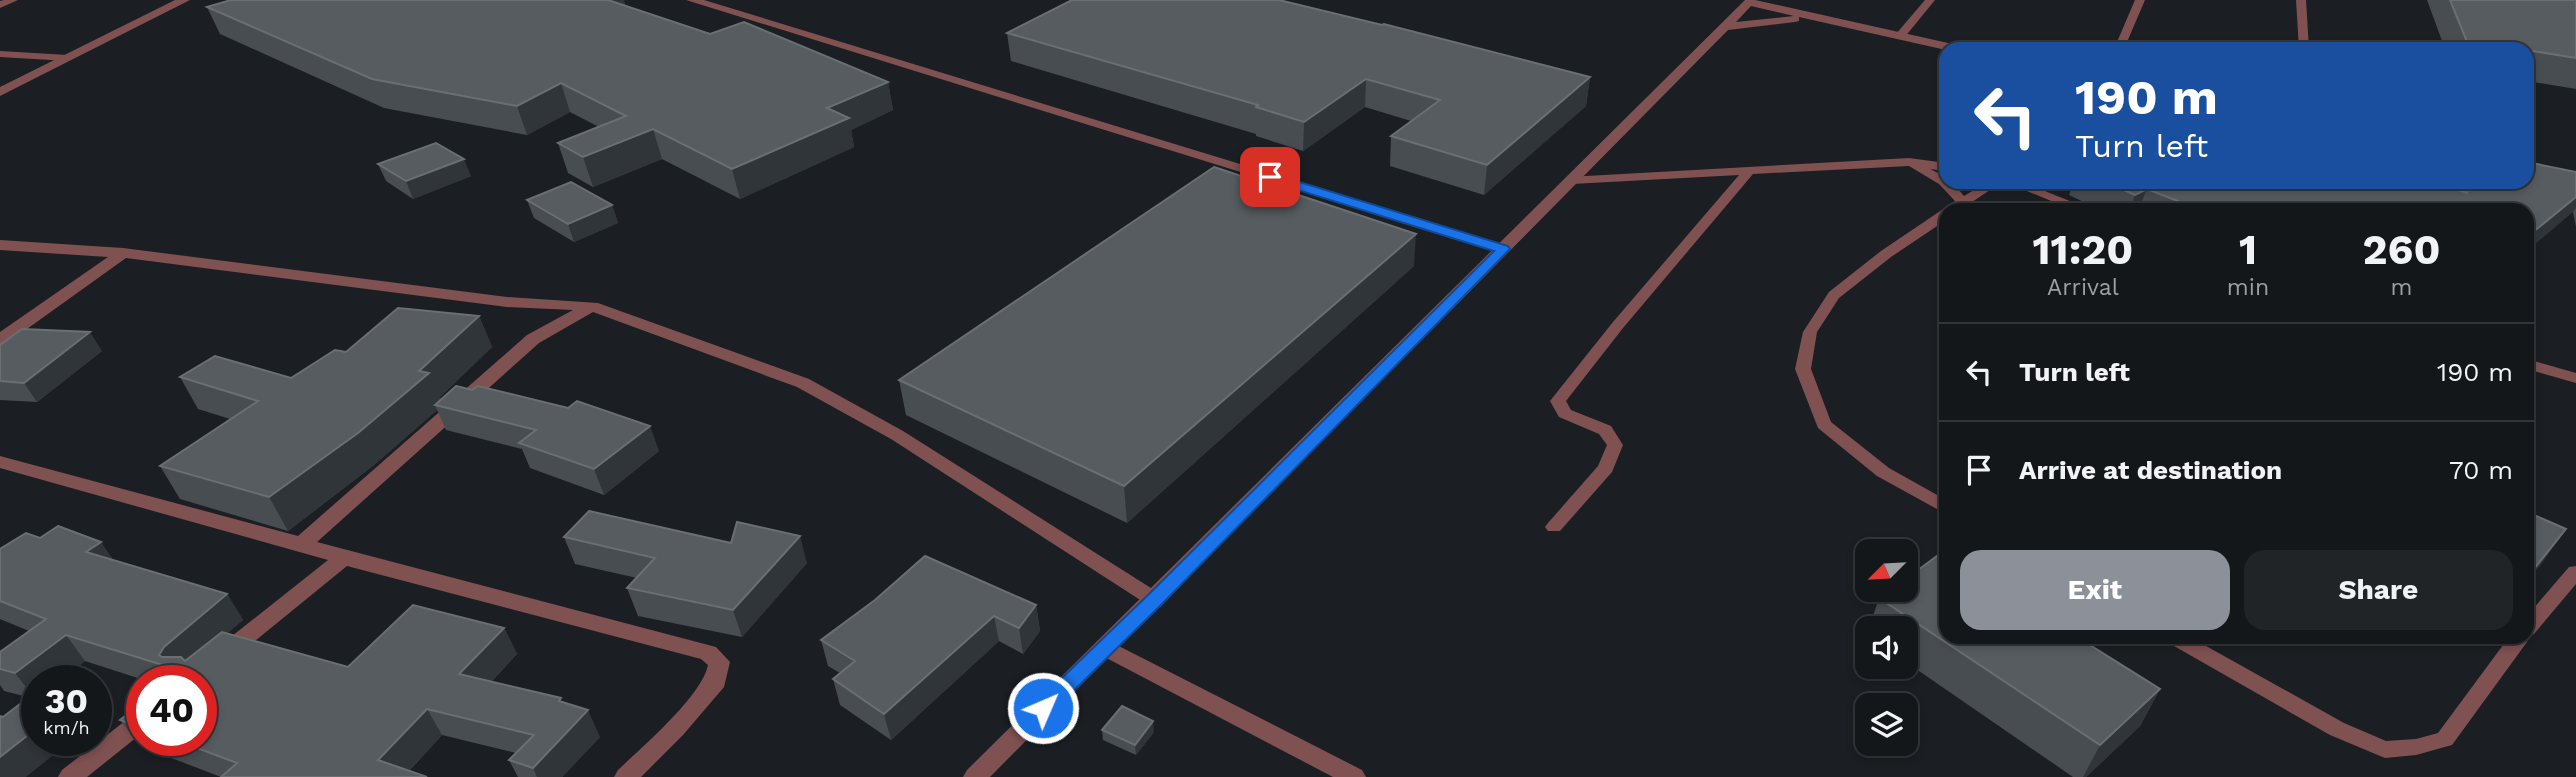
<!DOCTYPE html>
<html lang="en">
<head>
<meta charset="utf-8">
<style>
  body { margin:0; font-family:"Work Sans",sans-serif; background:#212427; color:#f1f3f6; height:100vh; display:flex; flex-direction:column; font-size:26px; white-space:nowrap }
  * { box-sizing:border-box; margin:0 }
  p { font-size:23px; color:#9d9fa2 }
  .icon { flex:none; width:38px; height:38px; fill:none; stroke:currentColor; stroke-width:2; stroke-linecap:round; stroke-linejoin:round }
  .map { position:relative; flex:1; overflow:hidden }
  .details { position:absolute; left:1939px; top:203px; width:595px; height:441px; display:flex; flex-direction:column; background:#14171a; border-radius:21px; box-shadow:0 4px 10px #0003,0 0 0 2px #333639 }
  .details>* { flex:none }
  .top-card { position:absolute; left:1939px; top:42px; width:595px; height:147px; border-radius:21px; box-shadow:0 4px 10px #0003,0 0 0 2px #333639; background:#1a4fa0; color:#fff; overflow:hidden }
  .needle { width:46px; rotate:246deg }
  .controls { position:absolute; left:1855px; top:539px; display:grid; gap:14px }
  .controls a { display:grid; place-items:center; width:63px; height:63px; border-radius:14px; background:#14171a; box-shadow:0 4px 10px #0003,0 0 0 2px #333639; font-size:35px }
  .speed { position:absolute; left:21px; top:665px; display:flex; gap:14px; font-size:35px; font-weight:700; text-align:center }
  .speed>* { display:grid; place-content:center; width:91px; height:91px; border-radius:50%; background:#14171a; box-shadow:0 4px 10px #0003,0 0 0 2px #333639; line-height:1 }
  .speed small { font-size:18px; font-weight:400 }
  .speed .limit { border:10px solid #d22; background:#fff; color:#111 }
  .pin { position:absolute; display:grid; place-items:center; width:60px; height:60px; color:#fff; margin:-30px; border-radius:14px; box-shadow:0 4px 10px #0006 }
  .me { position:absolute; width:77px; margin:-38px; rotate:45deg; stroke-linejoin:round; filter:drop-shadow(0 0 5px #0008) }
  .turn { display:flex; align-items:center; gap:24px; height:147px; padding:0 21px; font-size:32px }
  .turn .icon { width:91px; height:91px; stroke-width:2.5 }
  .turn b { display:block; font-size:49px; line-height:60px }
  .eta { display:flex; justify-content:space-evenly; align-items:center; height:119px; text-align:center }
  .eta b { font-size:42px; font-weight:700; line-height:49px }
  .action { display:flex; gap:14px; margin-top:auto; padding:14px 21px }
  .action a { flex:1; height:80px; border-radius:21px; background:#8c9099; color:#fff; font-size:28px; font-weight:700; line-height:80px; text-align:center }
  .action a+a { background:#212427; color:#f1f3f6 }
  ul { padding:0; list-style:none }
  li { display:flex; align-items:center; gap:21px; height:98px; padding:0 21px; border-top:2px solid #333639 }
  li div { flex:1 }
  li b { display:block; font-size:26px }
  li em { font-style:normal }
  .map>svg:first-child { display:block }
</style>
</head>
<body>
<div class="map">
<svg width="2576" height="777" viewBox="0 0 2576 777">
  <rect width="100%" height="100%" fill="#1b1f23"/>
  <g fill="none" stroke-linecap="round" stroke-linejoin="round">
    <g fill="#805151" fill-rule="evenodd">
      <path d="M 4,0 L 18,0 L 0,8 L 0,1 Z"/>
      <path d="M 1925,0 L 1935,0 L 1904,38 L 1896,38 L 1896,34 Z"/>
      <path d="M 2135,0 L 2145,0 L 2124,49 L 2114,49 Z"/>
      <path d="M 2296,0 L 2306,0 L 2309,49 L 2299,49 Z"/>
      <path d="M 0,51 L 68,55 L 73,58 L 68,61 L 0,57 Z"/>
      <path d="M 1909,158 L 1946,163 L 1946,171 L 1930,169 L 1946,177 L 1946,182 L 1952,182 L 1964,196 L 1987,182 L 2002,182 L 1960,210 L 1946,210 L 1946,220 L 1891,257 L 1839,298 L 1817,332 L 1811,369 L 1831,422 L 1889,468 L 1946,500 L 1946,514 L 1877,476 L 1818,428 L 1795,369 L 1803,332 L 1829,292 L 1881,251 L 1955,201 L 1939,184 L 1909,166 L 1753,174 L 1623,328 L 1566,401 L 1571,410 L 1611,426 L 1623,445 L 1612,472 L 1560,531 L 1548,531 L 1545,527 L 1548,523 L 1598,466 L 1607,445 L 1599,434 L 1559,417 L 1550,401 L 1613,322 L 1739,175 L 1572,184 L 1568,183 L 1568,177 Z"/>
      <path d="M 2005,182 L 2023,182 L 2092,210 L 2073,210 Z"/>
      <path d="M 2527,359 L 2576,373 L 2576,383 L 2527,369 Z"/>
      <path d="M 2576,566 L 2576,584 L 2534,634 L 2529,636 L 2527,642 L 2452,745 L 2416,755 L 2385,758 L 2330,735 L 2167,642 L 2164,637 L 2190,637 L 2344,723 L 2386,741 L 2416,739 L 2438,733 L 2509,637 L 2527,637 L 2527,616 L 2569,567 Z"/>
    </g>
    <g fill="#805151" fill-rule="evenodd">
      <path d="M 175,0 L 190,0 L 0,96 L 0,87 Z"/>
      <path d="M 686,0 L 704,0 L 1508,246 L 1511,249 L 1503,254 L 1498,252 Z"/>
      <path d="M 0,240 L 123,248 L 507,297 L 598,303 L 809,379 L 903,431 L 1162,595 L 1165,600 L 1162,605 L 1155,608 L 1148,605 L 891,439 L 797,387 L 593,312 L 539,343 L 317,542 L 716,647 L 730,662 L 724,687 L 683,735 L 641,777 L 614,777 L 618,770 C 642,747 702,696 708,665 L 701,659 L 347,566 L 201,685 L 201,681 L 180,681 L 183,675 L 328,560 L 0,468 L 0,456 L 298,536 L 527,335 L 573,310 L 507,307 L 126,258 L 6,344 L 0,345 L 0,332 L 108,257 L 0,250 Z"/>
      <path d="M 1105,639 L 1362,770 L 1366,777 L 1333,777 L 1097,653 L 1094,647 L 1097,641 Z"/>
      <path d="M 142,711 L 142,733 L 87,777 L 58,777 L 62,770 L 134,714 Z"/>
    </g>
    <path fill="#805151" fill-rule="evenodd" d="M 1745,0 L 1755,0 L 1957,45 L 1963,49 L 1946,50 L 1799,17 L 1799,21 L 1795,22 L 1728,30 L 990,777 L 963,777 L 967,770 ZM 1751,6 L 1794,16 L 1736,22 Z"/>
  </g>
  <g fill="#484d51">
    <path d="M 2427,0 L 2576,0 L 2576,89 L 2527,81 L 2527,49 L 2445,49 Z"/>
    <path d="M 626,6 L 710,34 L 888,82 L 893,110 L 851,130 L 854,147 L 740,199 L 662,159 L 593,187 L 568,173 L 558,143 L 599,127 L 570,112 L 527,135 L 384,108 L 220,34 L 207,7 Z"/>
    <path d="M 1007,33 L 1590,77 L 1586,106 L 1484,195 L 1390,166 L 1391,136 L 1411,121 L 1365,107 L 1303,151 L 1256,136 L 1256,134 L 1011,61 Z"/>
    <path d="M 378,164 L 471,176 L 413,199 L 386,181 Z"/>
    <path d="M 2576,172 L 2576,227 L 2573,212 L 2527,210 L 2101,210 L 2069,195 L 2074,182 L 2398,182 L 2400,188 L 2456,189 L 2457,182 L 2527,182 Z"/>
    <path d="M 527,200 L 612,205 L 618,223 L 574,242 L 534,218 Z"/>
    <path d="M 1414,266 L 1127,523 L 906,415 L 899,380 Z"/>
    <path d="M 479,316 L 492,347 L 440,397 L 441,400 L 659,451 L 604,495 L 530,468 L 522,449 L 446,430 L 437,410 L 374,465 L 288,531 L 180,499 L 160,466 L 230,419 L 198,409 L 180,377 L 291,378 L 346,352 Z"/>
    <path d="M 0,345 L 102,351 L 37,402 L 0,400 Z"/>
    <path d="M 2527,512 L 2566,529 L 2527,581 Z"/>
    <path d="M 564,537 L 807,563 L 742,637 L 638,616 L 627,588 L 637,578 L 575,564 Z"/>
    <path d="M 0,549 L 113,560 L 227,594 L 243,620 L 227,633 L 348,667 L 504,628 L 517,654 L 491,682 L 563,702 L 600,737 L 562,777 L 518,777 L 509,760 L 516,753 L 442,735 L 409,771 L 221,777 L 140,746 L 120,720 L 142,703 L 142,740 L 201,740 L 201,681 L 147,681 L 85,661 L 60,681 L 37,681 L 37,740 L 3,717 L 28,697 L 4,691 L 0,685 L 0,652 L 29,631 L 0,619 Z"/>
    <path d="M 1879,598 L 2160,689 L 2140,726 L 2086,777 L 2073,777 L 1906,662 L 1906,628 L 1869,628 Z"/>
    <path d="M 1036,605 L 1040,631 L 1023,654 L 999,641 L 891,740 L 840,705 L 833,679 L 840,673 L 828,666 L 821,640 Z"/>
    <path d="M 1102,730 L 1154,732 L 1136,755 L 1103,740 Z"/>
  </g>
  <g fill="#303539">
    <path d="M 589,0 L 624,0 L 626,7 Z"/>
    <path d="M 1590,77 L 1586,106 L 1484,195 L 1487,165 Z"/>
    <path d="M 1366,79 L 1365,107 L 1303,151 L 1304,122 Z"/>
    <path d="M 888,82 L 893,110 L 851,130 L 854,147 L 740,199 L 732,169 L 827,108 Z"/>
    <path d="M 561,83 L 570,112 L 527,135 L 517,106 Z"/>
    <path d="M 653,129 L 662,159 L 593,187 L 583,157 Z"/>
    <path d="M 464,159 L 471,176 L 413,199 L 406,181 Z"/>
    <path d="M 2147,189 L 2138,210 L 2129,210 L 2135,195 Z"/>
    <path d="M 2576,197 L 2576,208 L 2573,212 L 2527,251 L 2527,237 Z"/>
    <path d="M 612,205 L 618,223 L 574,242 L 568,224 Z"/>
    <path d="M 1416,234 L 1414,266 L 1127,523 L 1124,486 Z"/>
    <path d="M 479,316 L 492,347 L 440,397 L 443,405 L 435,405 L 437,410 L 374,465 L 288,531 L 269,497 L 419,371 Z"/>
    <path d="M 90,332 L 102,351 L 37,402 L 24,383 Z"/>
    <path d="M 650,426 L 659,451 L 604,495 L 594,469 Z"/>
    <path d="M 2566,529 L 2540,566 L 2527,581 L 2527,578 L 2533,570 Z"/>
    <path d="M 800,536 L 807,563 L 742,637 L 733,610 Z"/>
    <path d="M 101,542 L 119,568 L 86,552 Z"/>
    <path d="M 227,594 L 243,620 L 183,672 L 159,655 L 164,647 Z"/>
    <path d="M 1036,605 L 1040,631 L 1023,654 L 1019,628 Z"/>
    <path d="M 994,616 L 999,641 L 891,740 L 884,714 Z"/>
    <path d="M 504,628 L 517,654 L 473,700 L 459,674 Z"/>
    <path d="M 66,635 L 85,661 L 60,681 L 37,681 L 37,699 L 36,700 L 15,673 Z"/>
    <path d="M 2160,689 L 2140,726 L 2086,777 L 2083,777 L 2100,745 Z"/>
    <path d="M 96,709 L 101,716 L 96,720 Z"/>
    <path d="M 427,709 L 442,735 L 403,777 L 378,760 Z"/>
    <path d="M 588,710 L 600,737 L 562,777 L 537,777 L 533,768 Z"/>
    <path d="M 1153,721 L 1154,732 L 1136,755 L 1135,745 Z"/>
    <path d="M 37,728 L 37,740 L 72,740 L 26,777 L 0,777 L 0,757 Z"/>
  </g>
  <g fill="#575c60" stroke="#6a6f72" stroke-width="2">
    <path d="M 231,0 L 608,0 L 710,34 L 744,22 L 888,82 L 827,108 L 849,118 L 732,169 L 653,129 L 583,157 L 558,143 L 626,116 L 561,83 L 517,106 L 372,79 L 207,7 Z"/>
    <path d="M 1072,0 L 1279,0 L 1382,25 L 1384,24 L 1590,77 L 1487,165 L 1391,136 L 1440,100 L 1366,79 L 1304,122 L 1256,107 L 1258,105 L 1007,33 Z"/>
    <path d="M 2450,0 L 2576,0 L 2576,58 L 2527,50 L 2527,49 L 2470,49 Z"/>
    <path d="M 436,143 L 464,159 L 406,181 L 378,164 Z"/>
    <path d="M 2527,162 L 2576,172 L 2576,197 L 2527,237 L 2527,210 L 2201,210 L 2147,189 L 2135,195 L 2105,182 L 2398,182 L 2400,188 L 2408,182 L 2435,182 L 2467,193 L 2468,182 L 2527,182 Z"/>
    <path d="M 1214,167 L 1416,234 L 1124,486 L 899,380 Z"/>
    <path d="M 571,182 L 612,205 L 568,224 L 527,200 Z"/>
    <path d="M 398,308 L 479,316 L 419,371 L 429,373 L 358,433 L 269,497 L 160,466 L 258,401 L 180,377 L 215,356 L 291,378 L 335,350 L 346,352 Z"/>
    <path d="M 22,329 L 90,332 L 24,383 L 0,381 L 0,345 Z"/>
    <path d="M 456,386 L 472,390 L 478,386 L 568,408 L 577,401 L 650,426 L 594,469 L 519,443 L 536,430 L 435,405 Z"/>
    <path d="M 589,511 L 731,543 L 737,522 L 800,536 L 733,610 L 627,588 L 655,558 L 564,537 Z"/>
    <path d="M 2527,512 L 2566,529 L 2533,570 L 2527,567 Z"/>
    <path d="M 58,526 L 101,542 L 86,552 L 227,594 L 164,647 L 159,655 L 162,657 L 181,657 L 185,661 L 222,632 L 348,667 L 413,605 L 504,628 L 459,674 L 561,698 L 559,701 L 588,710 L 533,768 L 509,760 L 534,735 L 427,709 L 378,760 L 427,777 L 221,777 L 237,763 L 176,740 L 201,740 L 201,681 L 170,681 L 182,671 L 66,635 L 15,673 L 0,669 L 0,652 L 46,619 L 0,601 L 0,549 L 26,533 L 40,538 Z"/>
    <path d="M 1941,553 L 1946,556 L 1946,637 L 2077,637 L 2160,689 L 2100,745 L 1879,598 L 1891,590 L 1906,590 L 1906,579 Z"/>
    <path d="M 925,556 L 1036,605 L 1019,628 L 994,616 L 884,714 L 833,679 L 855,661 L 821,640 L 875,600 Z"/>
    <path d="M 37,691 L 37,728 L 0,757 L 0,716 L 3,717 Z"/>
    <path d="M 142,703 L 142,728 L 120,720 Z"/>
    <path d="M 1122,706 L 1153,721 L 1135,745 L 1102,730 Z"/>
  </g>
  <path fill="#1a73e8" stroke="#114b97" stroke-width="2" d="M 1270,173 L 1508,246 L 1510,249 L 1161,605 L 1050,714 L 1043,716 L 1036,714 L 1033,708 L 1036,703 L 1148,595 L 1494,251 L 1266,180 L 1266,175 Z"/>
</svg>
<div class="controls">
<a><svg class="needle" viewBox="-14 -14 28 28"><path d="M0-13l5 13h-10z" fill="#e53935"/><path d="M0 13l5-13h-10z" fill="#9d9fa2"/></svg></a>
<a><svg class="icon" aria-label="sound" viewBox="0 0 24 24"><path d="M4 9h4l5-4v14l-5-4H4zM17 9q2 3 0 6"/></svg></a>
<a><svg class="icon" aria-label="layers" viewBox="0 0 24 24"><path d="M12 4l9 5-9 5-9-5zM3 14l9 5 9-5"/></svg></a>
</div>
<div class="speed"><div>30<small>km/h</small></div><div class="limit">40</div></div>
<div class="pin" style="left:1270px;top:177px;background:#d93025"><svg class="icon" aria-label="arrive" viewBox="0 0 24 24"><path d="M6 21V4h12l-3 4 3 4H6"/></svg></div>
<svg class="me" style="left:1043px;top:708px" viewBox="-20 -20 40 40"><circle r="17" fill="#1a73e8" stroke="#fff" stroke-width="3"/><path d="M0-11L8 9 0 5-8 9z" fill="#fff"/></svg>
<div class="top-card">
<div class="turn"><svg class="icon" aria-label="left" viewBox="0 0 24 24"><path d="M17 20v-9H6M10 6l-5 5 5 5"/></svg><div><b>190 m</b>Turn left</div></div>
</div>
<section class="details">
<div class="eta">
<div><b>11:20</b><p>Arrival</p></div>
<div><b>1</b><p>min</p></div>
<div><b>260</b><p>m</p></div>
</div>
<ul>
<li><svg class="icon" aria-label="left" viewBox="0 0 24 24"><path d="M17 20v-9H6M10 6l-5 5 5 5"/></svg><div><b>Turn left</b></div><em>190 m</em></li>
<li><svg class="icon" aria-label="arrive" viewBox="0 0 24 24"><path d="M6 21V4h12l-3 4 3 4H6"/></svg><div><b>Arrive at destination</b></div><em>70 m</em></li>
</ul>
<div class="action"><a>Exit</a><a>Share</a></div>
</section>
</div>
</body>
</html>
